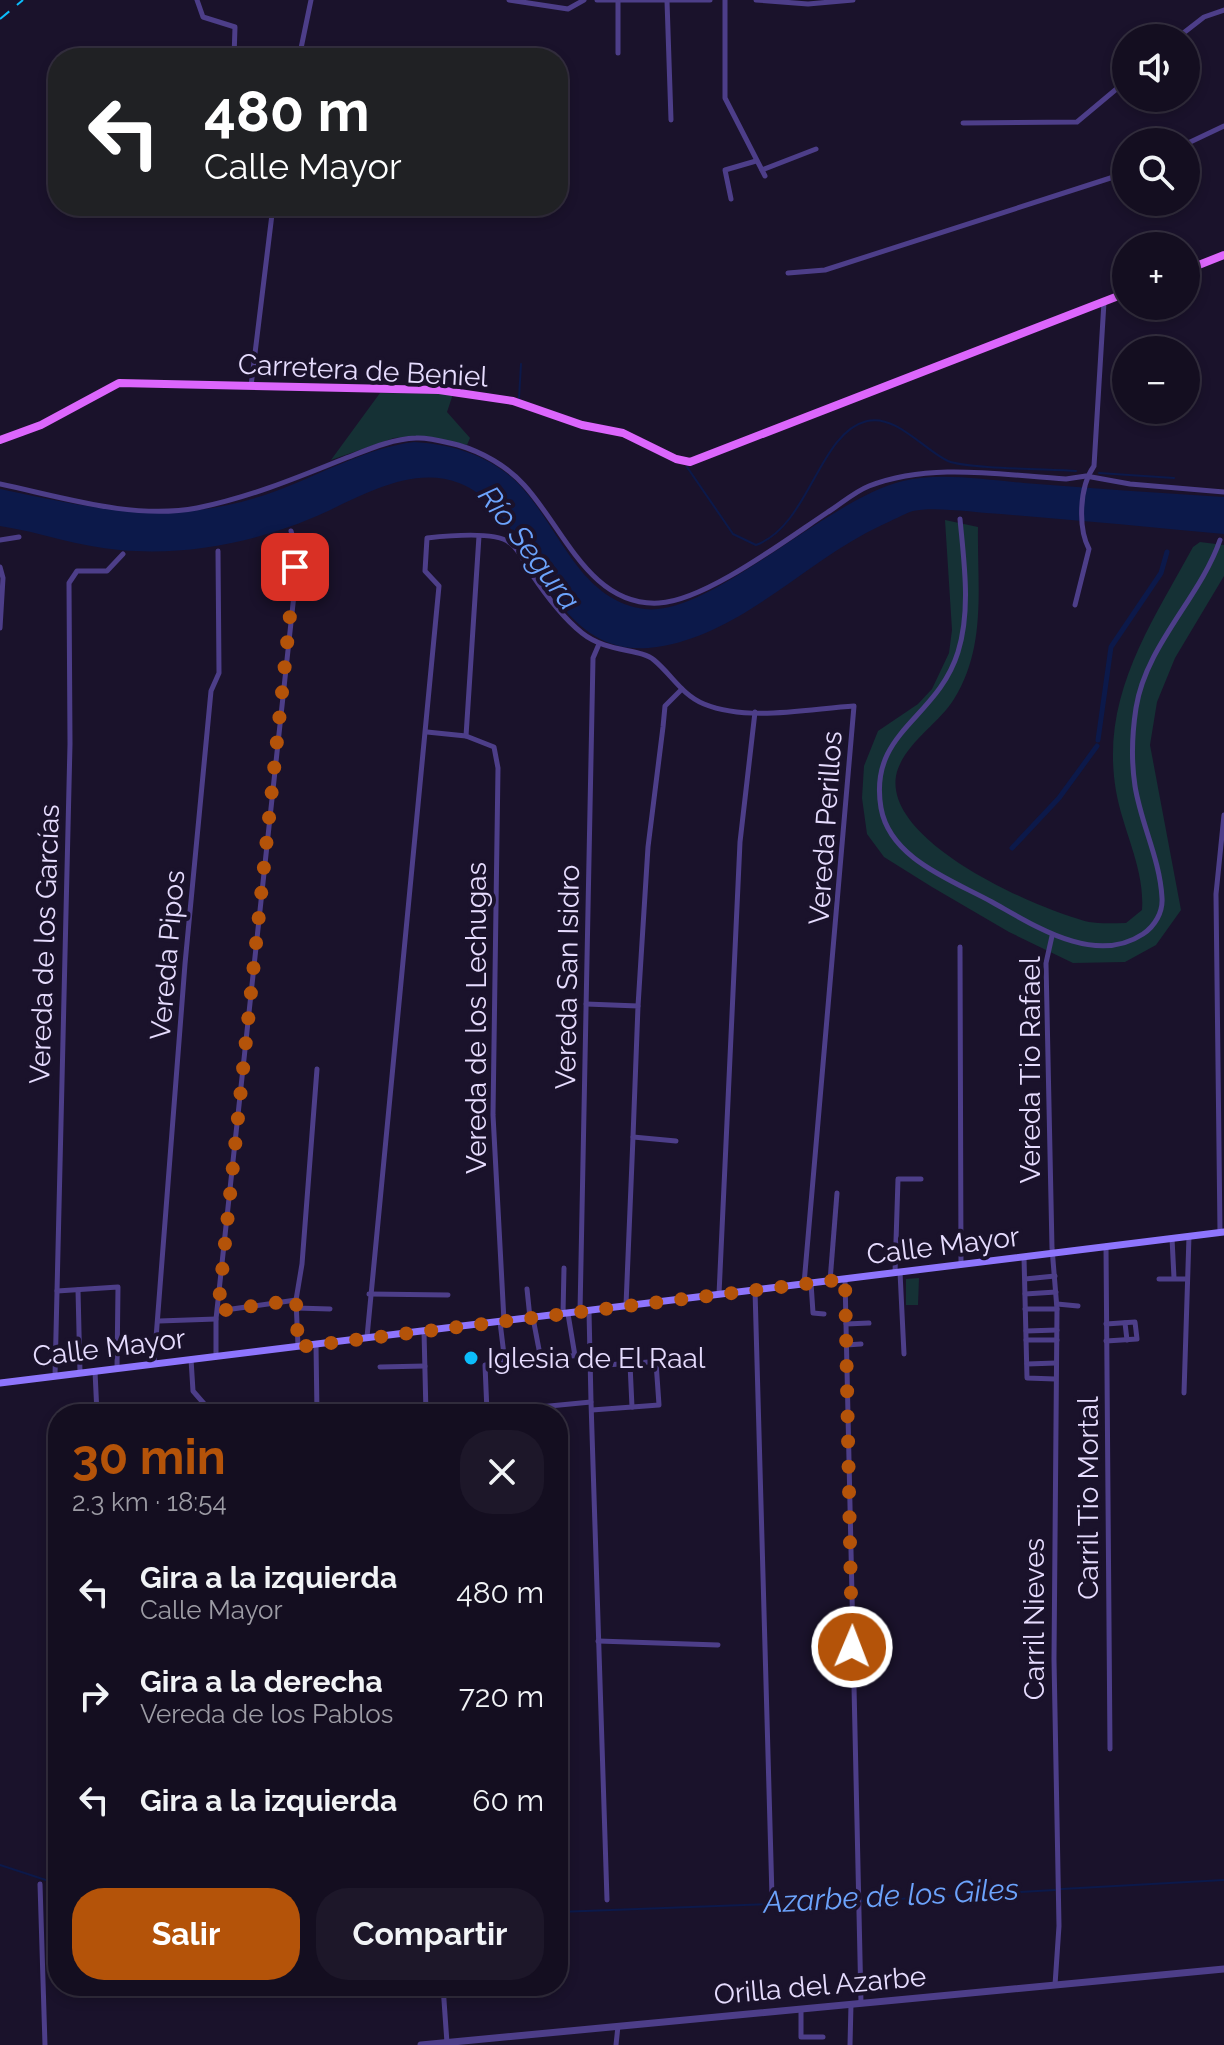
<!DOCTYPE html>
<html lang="es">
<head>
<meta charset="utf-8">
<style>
  body { margin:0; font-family:Raleway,sans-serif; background:#1d1729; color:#f1f3f6; height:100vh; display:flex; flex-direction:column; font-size:30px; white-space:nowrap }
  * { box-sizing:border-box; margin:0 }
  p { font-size:26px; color:#9d9ca5 }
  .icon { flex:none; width:44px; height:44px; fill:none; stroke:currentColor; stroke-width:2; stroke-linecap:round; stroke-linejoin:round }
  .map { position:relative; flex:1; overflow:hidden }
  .details { position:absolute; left:48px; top:1404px; width:520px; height:592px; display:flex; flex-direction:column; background:#140e20; border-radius:32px; box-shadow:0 4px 12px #0003,0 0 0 2px #332e3e }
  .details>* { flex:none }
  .hud { position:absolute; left:48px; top:48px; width:520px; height:168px; border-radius:32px; box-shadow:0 4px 12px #0003,0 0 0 2px #332e3e; background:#202124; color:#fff; overflow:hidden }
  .tools { position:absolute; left:1112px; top:24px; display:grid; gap:16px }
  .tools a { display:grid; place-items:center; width:88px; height:88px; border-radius:50%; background:#140e20; box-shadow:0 4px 12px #0003,0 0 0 2px #332e3e; font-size:40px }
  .pin { position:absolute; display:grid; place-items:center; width:68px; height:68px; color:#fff; margin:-34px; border-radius:16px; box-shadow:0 4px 12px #0006 }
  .me { position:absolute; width:88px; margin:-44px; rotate:1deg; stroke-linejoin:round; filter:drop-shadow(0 0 6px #0008) }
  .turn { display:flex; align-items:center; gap:28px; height:168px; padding:0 24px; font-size:36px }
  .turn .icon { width:104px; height:104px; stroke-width:2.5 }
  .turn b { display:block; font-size:56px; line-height:68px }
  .round { display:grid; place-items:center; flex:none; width:84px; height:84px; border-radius:32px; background:#1d1729 }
  .headline { display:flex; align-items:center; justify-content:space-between; height:136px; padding:0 24px }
  h1 { font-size:48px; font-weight:700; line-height:60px; color:#b45309 }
  .primary-button { display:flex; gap:16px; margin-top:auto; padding:16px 24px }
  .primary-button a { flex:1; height:92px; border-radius:32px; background:#b45309; color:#fff; font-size:32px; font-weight:700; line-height:92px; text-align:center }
  .primary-button a+a { background:#1d1729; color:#f1f3f6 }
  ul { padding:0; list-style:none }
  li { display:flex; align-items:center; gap:24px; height:104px; padding:0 24px }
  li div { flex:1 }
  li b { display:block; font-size:30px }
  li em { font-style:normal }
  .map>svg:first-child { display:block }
</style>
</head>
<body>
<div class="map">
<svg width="1224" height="2045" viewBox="0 0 1224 2045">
  <rect width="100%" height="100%" fill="#1a122b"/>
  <g fill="#153135">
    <path d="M 380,393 L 453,394 L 447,412 L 470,438 L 467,445 L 422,436 L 394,438 L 331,460 Z"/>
    <path d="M 945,520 L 978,527 C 977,586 987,646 954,699 C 939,724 902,745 896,776 C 885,843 1037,909 1089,922 C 1101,924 1114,923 1126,923 L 1142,910 C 1145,869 1123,831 1116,791 C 1100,697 1150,626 1193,547 L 1200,542 L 1224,545 L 1224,576 L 1175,658 L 1157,702 L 1150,745 L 1181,910 L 1156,945 L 1125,962 L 1073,963 L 1009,932 L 932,887 L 884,857 L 867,834 L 862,798 L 864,766 L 878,731 L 918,704 L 932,689 L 949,653 L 952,630 Z"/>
    <path d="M 919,1278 L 918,1305 L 906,1305 L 906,1279 Z"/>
  </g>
  <path fill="#0c194a" d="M 414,442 C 447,444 478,452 505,472 C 556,510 572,600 645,609 C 710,617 827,499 903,481 C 940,472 986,480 1024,483 C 1091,488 1157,493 1224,497 L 1224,534 C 1150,527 1076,520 1001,514 C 977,513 935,506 913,511 C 903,514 892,521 882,525 C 806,560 743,634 657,647 C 545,664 536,512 459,483 C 409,464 356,500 312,518 C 253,543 184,556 120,550 C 79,547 40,532 0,526 L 0,489 C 101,510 175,528 276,491 C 322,474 366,448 414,442 Z"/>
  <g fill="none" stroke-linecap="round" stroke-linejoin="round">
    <g stroke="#0c194a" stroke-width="2">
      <path d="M 519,398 L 521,364"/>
      <path d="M 687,467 L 733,534 L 756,545 C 810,525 818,433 867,421 C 896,414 924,450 948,461 C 967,469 1050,469 1076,471"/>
      <path d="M 1099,473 L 1174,478"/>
      <path d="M 0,1865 L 58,1884"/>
      <path d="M 1061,1889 L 1224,1880"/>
      <path d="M 862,1901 L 1055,1890"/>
      <path d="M 558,1912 L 855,1901"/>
    </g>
    <g stroke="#0c194a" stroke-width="5">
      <path d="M 1098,740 L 1111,647 L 1161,573 L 1167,552"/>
      <path d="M 1012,848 L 1059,798 L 1097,746"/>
    </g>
    <g stroke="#4d3e89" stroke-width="5">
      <path d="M 197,0 L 203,17 L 235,27 L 234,58"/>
      <path d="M 509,0 L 568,9 L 584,0"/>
      <path d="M 597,0 L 710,0"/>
      <path d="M 725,0 L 725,98 L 765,176"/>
      <path d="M 756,0 L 808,4 L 853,0"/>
      <path d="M 667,1 L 671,120"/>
      <path d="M 1177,38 L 1204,17 L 1224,10"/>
      <path d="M 618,53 L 618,2"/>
      <path d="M 299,58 L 311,0"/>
      <path d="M 963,123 L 1077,122 L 1126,81"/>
      <path d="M 1186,144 L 1224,126"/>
      <path d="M 762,170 L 816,149"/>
      <path d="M 731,199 L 725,170 L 756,161"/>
      <path d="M 788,273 L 825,270 L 1126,173"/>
      <path d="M 251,386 L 273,206"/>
      <path d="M 0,484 C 62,497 133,520 197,508 C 247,498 294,479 341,460 C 365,451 390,439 416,438 C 428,437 445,442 458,445 C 482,452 507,466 524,485 C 563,527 590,607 659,603 C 705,601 787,539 828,512 C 841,504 854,492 869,486 C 931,462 1001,475 1066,479 L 1086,476 L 1130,484 L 1224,492"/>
      <path d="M 960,519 C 964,562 971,610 958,652 C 937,720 868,731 881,808 C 890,859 952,880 992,902 C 1035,926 1095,966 1143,934 C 1155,926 1163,912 1162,898 C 1160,859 1141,824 1135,786 C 1131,760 1132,734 1136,708 C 1146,645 1200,598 1220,540"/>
      <path d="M 0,540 L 19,537"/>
      <path d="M 0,567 L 3,578 L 0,628"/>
      <path d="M 1075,605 L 1089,549 C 1078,528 1079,487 1094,466 L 1104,302"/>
      <path d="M 427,732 L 466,736 L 479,536"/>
      <path d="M 466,736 L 494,747 L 498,768 L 493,1115 L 504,1321"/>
      <path d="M 1052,936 L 1046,963 L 1052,1248 L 1057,1309 L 1054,1659 L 1059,1926 L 1055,1985"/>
      <path d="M 960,947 L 961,1265"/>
      <path d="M 586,1004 L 638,1006 L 633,1137"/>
      <path d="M 638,1006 L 648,847 L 663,727 L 665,706 L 682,689"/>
      <path d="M 1220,1233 L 1216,894 L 1224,815"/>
      <path d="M 1172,1238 L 1174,1278"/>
      <path d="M 1106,1246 L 1110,1749"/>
      <path d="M 1024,1257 L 1027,1378 L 1055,1379"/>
      <path d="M 900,1272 L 904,1354"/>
      <path d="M 895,1273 L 898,1179 L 921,1179"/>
      <path d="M 845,1279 L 861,2003"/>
      <path d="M 1025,1279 L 1055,1276"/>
      <path d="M 1159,1279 L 1187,1279"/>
      <path d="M 830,1281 L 837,1193"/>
      <path d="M 811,1283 L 813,1313 L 824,1314"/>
      <path d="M 527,1289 L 530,1318"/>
      <path d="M 78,1290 L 80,1373"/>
      <path d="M 755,1290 L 772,1897"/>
      <path d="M 57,1291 L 118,1287 L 117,1368"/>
      <path d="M 369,1294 L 448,1295"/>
      <path d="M 719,1294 L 740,842 L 755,712"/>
      <path d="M 1025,1294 L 1056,1292"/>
      <path d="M 1057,1304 L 1078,1306"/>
      <path d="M 626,1305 L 633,1137 L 676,1141"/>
      <path d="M 296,1308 L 330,1309"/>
      <path d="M 1025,1309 L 1057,1309"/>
      <path d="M 218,1311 L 296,1300"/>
      <path d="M 589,1311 L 591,1402 L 487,1412 L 485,1365 L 590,1354"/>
      <path d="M 580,1312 L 593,658 L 599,644"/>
      <path d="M 563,1314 L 564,1268"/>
      <path d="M 568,1314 L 575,1356"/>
      <path d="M 533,1318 L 541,1360"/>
      <path d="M 159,1321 L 216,1319"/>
      <path d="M 500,1322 L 505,1363"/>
      <path d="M 1125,1323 L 1127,1340"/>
      <path d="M 846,1324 L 869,1323"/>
      <path d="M 1106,1324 L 1135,1322 L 1137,1339 L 1106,1341"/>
      <path d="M 424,1331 L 426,1414"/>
      <path d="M 1026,1331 L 1057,1330"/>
      <path d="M 367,1337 L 439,586 L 425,571 L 427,538 C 445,536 496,531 510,543 C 519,549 525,564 531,573 C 545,594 562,617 582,633 C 607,653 640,648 654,660 C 672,675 682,695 704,704 C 748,722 808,709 854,706 L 804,1284"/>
      <path d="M 1026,1340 L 1057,1340"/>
      <path d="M 316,1344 L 317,1414"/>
      <path d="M 846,1345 L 861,1344"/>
      <path d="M 298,1346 L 296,1300 L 302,1264 L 317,1069"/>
      <path d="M 216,1357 L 216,1319 L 296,576 L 296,548 L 291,531"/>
      <path d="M 191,1359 L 193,1391 L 213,1414"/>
      <path d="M 154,1364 L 185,964 L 211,691 L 219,673 L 218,551"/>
      <path d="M 630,1364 L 632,1407"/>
      <path d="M 1027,1364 L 1056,1363"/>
      <path d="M 591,1366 L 693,1359"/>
      <path d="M 380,1367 L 425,1366"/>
      <path d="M 95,1371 L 97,1414"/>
      <path d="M 55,1376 L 70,744 L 69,583 L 77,571 L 107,571 L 123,554"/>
      <path d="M 1184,1393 L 1189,1236"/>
      <path d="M 591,1402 L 607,1900"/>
      <path d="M 592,1410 L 659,1405 L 656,1362"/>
      <path d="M 598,1641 L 718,1645"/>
      <path d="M 40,1884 L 45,2045"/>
      <path d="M 443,1986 L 447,2043"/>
      <path d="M 801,2009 L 801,2037 L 823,2037"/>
      <path d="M 616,2045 L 618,2026"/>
      <path d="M 850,2045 L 851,2004"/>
    </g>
    <path stroke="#4d3e89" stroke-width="7" d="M 421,2045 L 1224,1969"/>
    <path stroke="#8e75fd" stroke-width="7" d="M 0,1383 L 1224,1232"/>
    <g stroke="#dc66fc" stroke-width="8">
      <path d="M 1186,270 L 1224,255"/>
      <path d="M 0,440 L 41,425 L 119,383 L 439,390 L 513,401 L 582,425 L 623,433 L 676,459 L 690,462 L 1126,293"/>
    </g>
    <path stroke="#0cbdfb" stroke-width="2" stroke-dasharray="12 10" stroke-linecap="butt" d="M 0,19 L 23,0"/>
  </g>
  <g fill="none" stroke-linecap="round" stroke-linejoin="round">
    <path stroke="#b45309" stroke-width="14" stroke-dasharray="0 25.2" d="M 295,567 L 218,1311 L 296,1300 L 298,1347 L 845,1279 L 852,1647"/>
  </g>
  <circle fill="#0cbdfb" stroke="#1a122b" stroke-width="3" cx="471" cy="1358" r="8"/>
  <g text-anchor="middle" stroke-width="8" stroke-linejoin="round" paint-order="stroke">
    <g font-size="28" fill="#e6dcfe" stroke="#1a122b">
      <text transform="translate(363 370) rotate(3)" y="10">Carretera de Beniel</text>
      <text transform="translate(825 828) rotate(-86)" y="10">Vereda Perillos</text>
      <text transform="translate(44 944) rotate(-88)" y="10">Vereda de los Garcías</text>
      <text transform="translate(167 955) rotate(-85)" y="10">Vereda Pipos</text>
      <text transform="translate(567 977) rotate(-89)" y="10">Vereda San Isidro</text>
      <text transform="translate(476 1018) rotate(-90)" y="10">Vereda de los Lechugas</text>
      <text transform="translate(1030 1070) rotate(-90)" y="10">Vereda Tio Rafael</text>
      <text transform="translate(943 1245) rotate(-7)" y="10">Calle Mayor</text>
      <text transform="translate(109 1347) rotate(-7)" y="10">Calle Mayor</text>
      <text transform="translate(1088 1498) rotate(-90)" y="10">Carril Tio Mortal</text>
      <text transform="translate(1034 1619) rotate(-90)" y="10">Carril Nieves</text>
      <text transform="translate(820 1985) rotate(-5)" y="10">Orilla del Azarbe</text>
    </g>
    <g font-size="28" fill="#e6dcfe" stroke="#1a122b" text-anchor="start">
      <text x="487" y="1368">Iglesia de El Raal</text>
    </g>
    <g font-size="30" font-style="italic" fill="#6ca3fc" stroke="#1a122b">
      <text transform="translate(529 548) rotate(53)" y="10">Río Segura</text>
      <text transform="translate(891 1896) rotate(-3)" y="10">Azarbe de los Giles</text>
    </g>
  </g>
</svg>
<div class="tools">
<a><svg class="icon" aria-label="sound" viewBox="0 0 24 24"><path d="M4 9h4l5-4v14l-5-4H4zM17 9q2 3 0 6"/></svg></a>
<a><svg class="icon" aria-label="search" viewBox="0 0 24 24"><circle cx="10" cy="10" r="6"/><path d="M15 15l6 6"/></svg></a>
<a>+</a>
<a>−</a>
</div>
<div class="pin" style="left:295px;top:567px;background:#d93025"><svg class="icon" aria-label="arrive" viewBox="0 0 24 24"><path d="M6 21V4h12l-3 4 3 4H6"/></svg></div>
<svg class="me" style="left:852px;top:1647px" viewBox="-20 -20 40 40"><circle r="17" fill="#b45309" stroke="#fff" stroke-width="3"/><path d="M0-11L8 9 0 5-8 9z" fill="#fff"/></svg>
<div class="hud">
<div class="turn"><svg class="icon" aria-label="left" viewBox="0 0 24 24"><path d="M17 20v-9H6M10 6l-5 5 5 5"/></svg><div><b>480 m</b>Calle Mayor</div></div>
</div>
<section class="details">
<div class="headline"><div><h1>30 min</h1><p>2.3 km · 18:54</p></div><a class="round"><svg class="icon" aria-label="close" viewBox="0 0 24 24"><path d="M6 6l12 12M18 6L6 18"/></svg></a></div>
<ul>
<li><svg class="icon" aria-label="left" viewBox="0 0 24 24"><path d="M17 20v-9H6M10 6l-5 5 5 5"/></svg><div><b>Gira a la izquierda</b><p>Calle Mayor</p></div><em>480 m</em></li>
<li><svg class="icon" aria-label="right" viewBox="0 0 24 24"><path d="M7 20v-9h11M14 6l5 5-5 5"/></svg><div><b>Gira a la derecha</b><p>Vereda de los Pablos</p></div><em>720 m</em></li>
<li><svg class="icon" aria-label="left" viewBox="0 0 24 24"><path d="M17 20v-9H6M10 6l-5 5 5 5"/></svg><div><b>Gira a la izquierda</b></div><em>60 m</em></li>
</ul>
<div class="primary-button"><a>Salir</a><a>Compartir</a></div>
</section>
</div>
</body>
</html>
